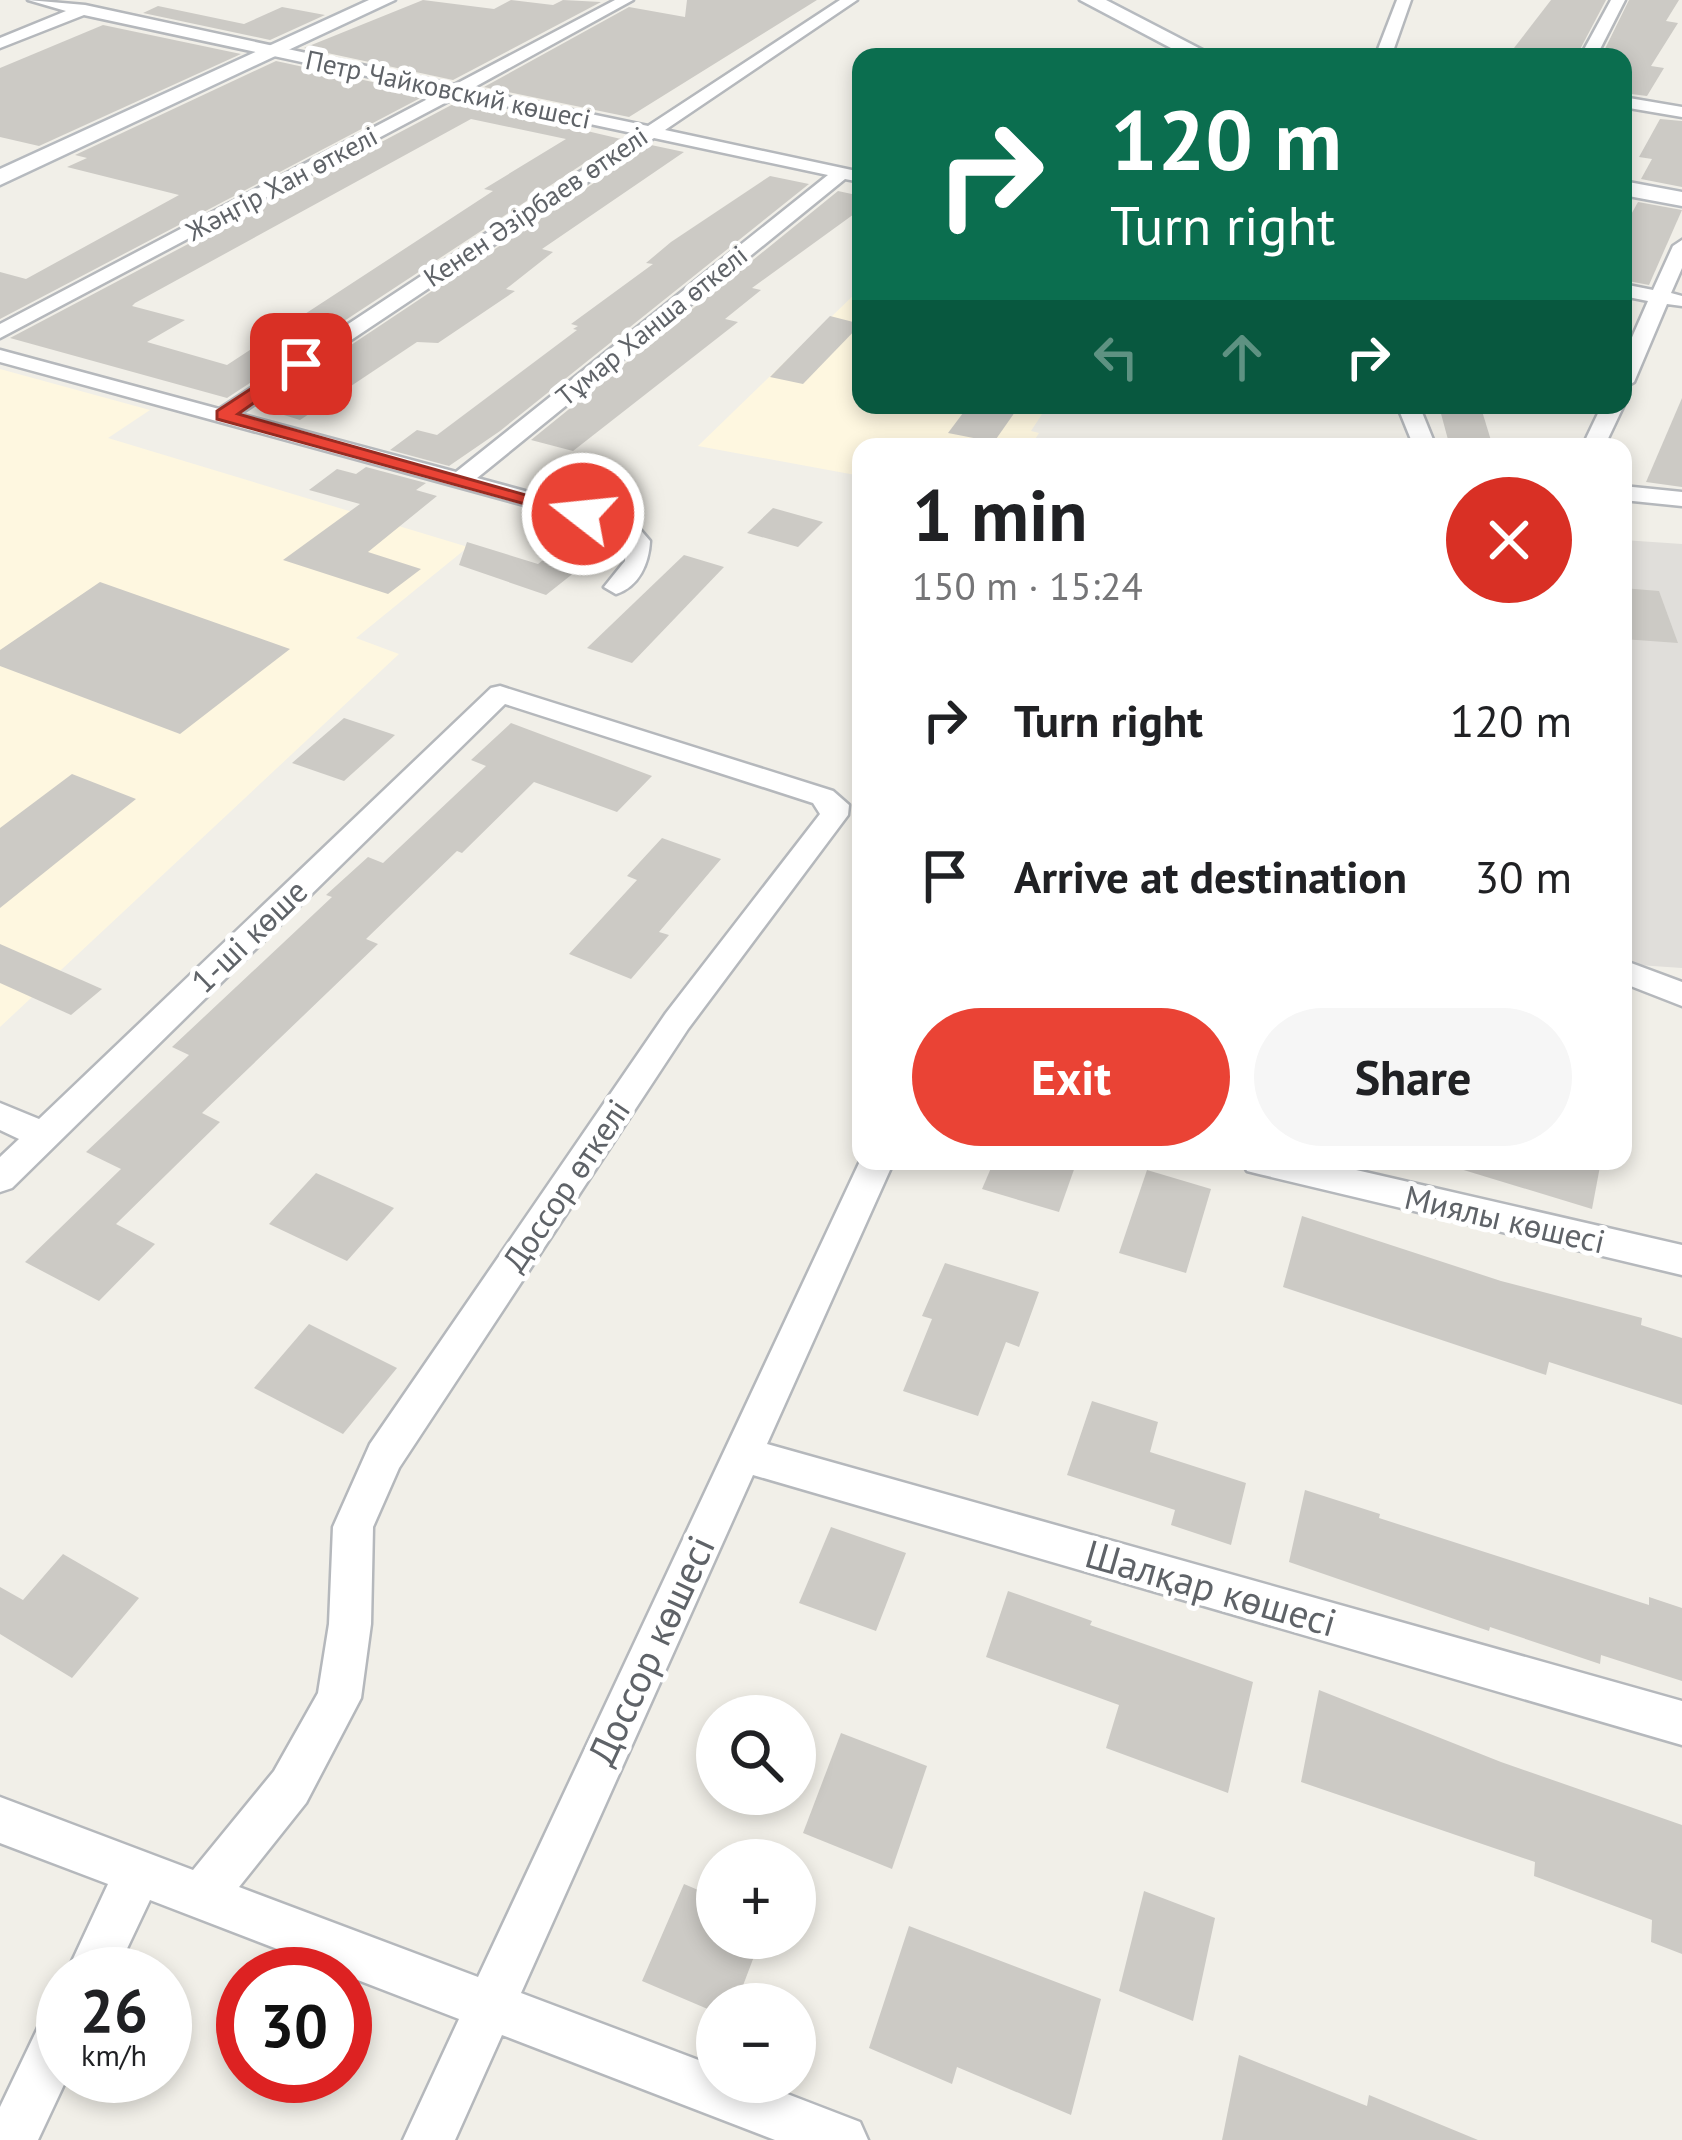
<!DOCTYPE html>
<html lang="en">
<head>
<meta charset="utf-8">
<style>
  body { margin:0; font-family:"PT Sans",sans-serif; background:#f6f6f6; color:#202124; height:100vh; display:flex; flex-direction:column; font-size:45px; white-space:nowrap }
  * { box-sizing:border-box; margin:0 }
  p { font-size:39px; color:#757577 }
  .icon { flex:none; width:66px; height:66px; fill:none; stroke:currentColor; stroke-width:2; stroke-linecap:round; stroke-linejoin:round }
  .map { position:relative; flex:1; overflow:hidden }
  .drawer { position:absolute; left:852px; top:438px; width:780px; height:732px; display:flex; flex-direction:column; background:#fff; border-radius:24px; box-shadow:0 6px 18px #0003 }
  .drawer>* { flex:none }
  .top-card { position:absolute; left:852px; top:48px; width:780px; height:366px; border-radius:24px; box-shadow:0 6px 18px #0003; background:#0b6e4f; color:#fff; overflow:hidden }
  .buttons { position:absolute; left:696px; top:1695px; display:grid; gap:24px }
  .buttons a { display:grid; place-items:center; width:120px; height:120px; border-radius:50%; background:#fff; box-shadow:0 6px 18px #0003; font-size:60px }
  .speed { position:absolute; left:36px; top:1947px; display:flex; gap:24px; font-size:60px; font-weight:700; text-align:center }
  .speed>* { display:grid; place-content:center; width:156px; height:156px; border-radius:50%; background:#fff; box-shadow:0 6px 18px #0003; line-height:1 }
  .speed small { font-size:30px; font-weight:400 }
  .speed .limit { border:18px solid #d22; background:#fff; color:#111 }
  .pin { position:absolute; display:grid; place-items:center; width:102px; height:102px; color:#fff; margin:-51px; border-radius:24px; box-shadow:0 6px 18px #0006 }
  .me { position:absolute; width:132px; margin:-66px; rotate:286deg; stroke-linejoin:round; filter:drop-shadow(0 0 9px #0008) }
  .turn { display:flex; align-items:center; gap:42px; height:252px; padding:0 60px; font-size:54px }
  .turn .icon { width:156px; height:156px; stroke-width:2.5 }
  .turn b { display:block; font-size:84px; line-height:102px }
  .lanes { display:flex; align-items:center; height:114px; padding:0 60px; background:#0003; justify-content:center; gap:60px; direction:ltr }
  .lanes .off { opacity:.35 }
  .round { display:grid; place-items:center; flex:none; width:126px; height:126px; border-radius:63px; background:#f6f6f6 }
  .headline { display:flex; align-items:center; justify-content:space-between; height:204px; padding:0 60px }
  h1 { font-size:72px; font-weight:700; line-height:90px }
  .button { display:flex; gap:24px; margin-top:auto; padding:24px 60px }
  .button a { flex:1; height:138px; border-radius:72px; background:#ea4335; color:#fff; font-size:48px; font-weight:700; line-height:138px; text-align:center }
  .button a+a { background:#f6f6f6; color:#202124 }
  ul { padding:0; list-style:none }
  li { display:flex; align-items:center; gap:36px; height:156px; padding:0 60px }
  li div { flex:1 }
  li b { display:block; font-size:45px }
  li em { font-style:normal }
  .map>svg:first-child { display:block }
</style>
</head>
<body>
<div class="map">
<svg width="1682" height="2140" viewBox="0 0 1682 2140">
  <rect width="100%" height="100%" fill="#f1efe8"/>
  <g fill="#fef7e0">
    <path d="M 861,288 L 861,405 L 1048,405 L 1031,431 L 1039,433 L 1030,447 L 861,447 L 861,476 L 698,446 Z"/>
    <path d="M 0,369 L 150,410 L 108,438 L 468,547 L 356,638 L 399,654 L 0,1027 Z"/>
  </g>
  <path fill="#e0deda" d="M 1623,540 L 1682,544 L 1682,968 L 1623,964 Z"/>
  <g fill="#cccac5" fill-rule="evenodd">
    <path d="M 423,0 L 494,9 L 511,0 L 553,5 L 563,0 L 601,2 L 453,80 L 304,48 Z"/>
    <path d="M 687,0 L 817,0 L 629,117 L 484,87 L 629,7 L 685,17 Z"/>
    <path d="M 1551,0 L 1606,0 L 1576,57 L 1507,57 Z"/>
    <path d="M 1629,0 L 1679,0 L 1666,21 L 1678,23 L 1651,66 L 1664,68 L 1647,96 L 1623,93 L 1623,57 L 1601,57 Z"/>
    <path d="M 158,6 L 244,24 L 282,7 L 325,15 L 270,40 L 143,13 Z"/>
    <path d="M 103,25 L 241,54 L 39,146 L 0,137 L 0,68 Z"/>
    <path d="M 276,61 L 428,94 L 0,319 L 0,272 L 26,279 L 179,195 L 67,167 L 87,158 L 75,155 Z"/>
    <path d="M 459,101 L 621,139 L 227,398 L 10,338 ZM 471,119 L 566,139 L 484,189 L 493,191 L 227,365 L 147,342 L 185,320 L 132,306 L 135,303 Z"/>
    <path d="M 1660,119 L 1682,121 L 1682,187 L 1641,179 L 1652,159 L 1639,157 Z"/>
    <path d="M 651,145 L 684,152 L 542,249 L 553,252 L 506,289 L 515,291 L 438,343 L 417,342 L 300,420 L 258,407 Z"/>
    <path d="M 770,176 L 809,184 L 500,431 L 449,466 L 390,450 L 417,430 L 437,435 L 577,330 L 573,329 L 578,326 L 571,324 L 653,264 L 646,263 L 671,242 Z"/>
    <path d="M 838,191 L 861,196 L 861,209 L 752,288 L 761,290 L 725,319 L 738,322 L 573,451 L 531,440 Z"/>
    <path d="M 1638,202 L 1682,210 L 1649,285 L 1623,280 L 1623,229 Z"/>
    <path d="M 830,316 L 861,324 L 803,384 L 770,377 Z"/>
    <path d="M 1682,398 L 1682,487 L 1646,482 Z"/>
    <path d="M 969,405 L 1020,405 L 994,442 L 948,433 Z"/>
    <path d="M 1440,410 L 1482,411 L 1493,447 L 1450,447 Z"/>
    <path d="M 366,467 L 426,483 L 416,490 L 437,496 L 368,552 L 421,569 L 388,594 L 283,560 L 360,504 L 309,490 L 337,469 L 356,474 Z"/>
    <path d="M 773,508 L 823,522 L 798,547 L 747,533 Z"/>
    <path d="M 467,542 L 538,564 L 547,557 L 580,568 L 546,595 L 459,565 Z"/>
    <path d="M 684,555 L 724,567 L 632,663 L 587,648 Z"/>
    <path d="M 100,582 L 290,649 L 180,734 L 0,666 L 0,650 Z"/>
    <path d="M 1623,588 L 1659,591 L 1678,643 L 1623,639 Z"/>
    <path d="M 344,718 L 395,735 L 344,781 L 292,763 Z"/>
    <path d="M 511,723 L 652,776 L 617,812 L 534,782 L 462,853 L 457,851 L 366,939 L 378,944 L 202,1113 L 220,1122 L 116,1224 L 155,1244 L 99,1301 L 25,1262 L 121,1169 L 86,1152 L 189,1055 L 172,1047 L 332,897 L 326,895 L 368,857 L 383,863 L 486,766 L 471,760 Z"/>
    <path d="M 72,774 L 136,799 L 0,908 L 0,828 Z"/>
    <path d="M 662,838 L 721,859 L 659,932 L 669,935 L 631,979 L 569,954 L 637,880 L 627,876 Z"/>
    <path d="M 0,944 L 102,989 L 71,1015 L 0,983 Z"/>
    <path d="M 994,1161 L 1077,1161 L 1059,1212 L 982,1189 Z"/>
    <path d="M 1458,1161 L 1601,1161 L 1592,1209 L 1457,1168 Z"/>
    <path d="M 1147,1170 L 1211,1189 L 1186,1273 L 1119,1253 Z"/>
    <path d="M 316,1173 L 394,1208 L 347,1261 L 269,1224 Z"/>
    <path d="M 1302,1216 L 1501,1281 L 1642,1318 L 1641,1325 L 1682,1338 L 1682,1405 L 1549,1362 L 1546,1375 L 1283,1287 Z"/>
    <path d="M 945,1263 L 1039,1292 L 1019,1347 L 1006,1342 L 978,1416 L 903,1391 L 932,1319 L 922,1316 Z"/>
    <path d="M 309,1324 L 397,1368 L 343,1434 L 254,1388 Z"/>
    <path d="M 1092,1401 L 1158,1422 L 1150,1452 L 1246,1483 L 1231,1545 L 1171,1525 L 1175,1510 L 1067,1475 Z"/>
    <path d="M 1305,1490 L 1380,1514 L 1379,1518 L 1649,1605 L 1649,1597 L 1682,1608 L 1682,1681 L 1601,1655 L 1600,1664 L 1490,1627 L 1489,1631 L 1289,1562 Z"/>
    <path d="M 831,1527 L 906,1553 L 876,1631 L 799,1603 Z"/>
    <path d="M 63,1554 L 139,1598 L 72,1678 L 0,1634 L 0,1587 L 23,1600 Z"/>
    <path d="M 1008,1591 L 1092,1621 L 1090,1625 L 1253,1682 L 1228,1793 L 1106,1748 L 1119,1705 L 986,1657 Z"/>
    <path d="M 1319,1690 L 1501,1762 L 1682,1825 L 1682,1954 L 1651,1942 L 1652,1920 L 1534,1876 L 1535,1862 L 1301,1782 Z"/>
    <path d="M 841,1733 L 927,1766 L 892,1869 L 803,1833 Z"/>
    <path d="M 684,1884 L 717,1898 L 717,1938 L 761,1938 L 736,2004 L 717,2004 L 717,2013 L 642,1981 Z"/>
    <path d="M 1144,1891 L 1215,1918 L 1193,2021 L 1119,1991 Z"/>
    <path d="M 909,1926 L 1101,1999 L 1071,2115 L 957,2067 L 952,2084 L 869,2048 Z"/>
    <path d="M 1239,2055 L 1367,2106 L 1369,2095 L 1478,2140 L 1222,2140 Z"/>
  </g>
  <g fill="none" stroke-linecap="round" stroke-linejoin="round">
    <g stroke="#b5b8bc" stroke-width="5">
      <g id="minor">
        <path d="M 28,0 L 85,5 L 454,85 L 615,0 L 633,0 L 471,89 L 648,126 L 840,0 L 857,0 L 665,130 L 861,172 L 861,182 L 845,179 L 477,478 L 632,520 L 650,541 C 649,563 639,587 616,594 L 604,587 L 625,561 L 626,542 L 616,530 L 0,362 L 0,350 L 219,409 L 637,134 L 458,96 L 0,338 L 0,324 L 441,92 L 84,15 L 0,48 L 0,38 L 66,11 ZM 654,138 L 828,175 L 456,472 L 240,414 Z"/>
        <path d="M 1397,0 L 1411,0 L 1391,57 L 1375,57 Z"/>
        <path d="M 1611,0 L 1625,0 L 1596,57 L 1580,57 Z"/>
        <path d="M 1623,97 L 1682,107 L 1682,117 L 1623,107 Z"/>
        <path d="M 1682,240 L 1682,268 L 1671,293 L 1682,296 L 1682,306 L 1667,304 L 1634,382 L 1623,388 L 1623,358 L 1648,301 L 1623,296 L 1623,284 L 1653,290 L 1673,246 Z"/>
        <path d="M 1397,405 L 1419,405 L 1436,447 L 1414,447 Z"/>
        <path d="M 1602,405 L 1624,405 L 1604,447 L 1582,447 Z"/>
        <path d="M 1623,486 L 1682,492 L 1682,506 L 1623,500 Z"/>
        <path d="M 500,686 L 833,791 L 849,805 L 848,815 L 688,1029 L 399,1468 L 373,1527 L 371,1624 L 361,1698 L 306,1803 L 239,1887 L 478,1977 L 861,1159 L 894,1161 L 767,1444 L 1682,1701 L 1682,1745 L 753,1475 L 521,1993 L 717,2067 L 717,2082 L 756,2082 L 860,2122 L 868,2140 L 775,2140 L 502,2035 L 455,2140 L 403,2140 L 459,2019 L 150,1900 L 115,1974 L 66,1974 L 108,1884 L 0,1843 L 0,1797 L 193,1870 L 274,1771 L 318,1693 L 329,1624 L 333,1527 L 370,1444 L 666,1013 L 820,814 L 813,803 L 505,704 L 12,1188 L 0,1192 L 0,1157 L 19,1139 L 0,1130 L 0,1103 L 39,1119 L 491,688 Z"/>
        <path d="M 1623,960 L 1682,982 L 1682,1006 L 1623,983 Z"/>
        <path d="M 1242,1161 L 1317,1161 L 1682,1245 L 1682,1275 L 1259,1174 L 1247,1171 Z"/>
        <path d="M 63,2006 L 63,2076 L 68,2076 L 38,2140 L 0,2140 L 0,2107 L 45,2013 Z"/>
      </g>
    </g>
    <g stroke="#b6babf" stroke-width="5">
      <g id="secondary">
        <path d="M 369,0 L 395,0 L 0,185 L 0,169 Z"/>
        <path d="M 1080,0 L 1106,0 L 1216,57 L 1188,57 Z"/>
        <path d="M 1623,181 L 1682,192 L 1682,206 L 1623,195 Z"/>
      </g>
    </g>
    <use href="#minor" fill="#fff" fill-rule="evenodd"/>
    <use href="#secondary" fill="#fff" fill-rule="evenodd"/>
  </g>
  <path fill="#ea4335" stroke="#982c22" stroke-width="3" d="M 295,360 L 309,364 L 238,414 L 593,514 L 576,518 L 217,419 L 217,411 Z"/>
  <g text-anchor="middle" stroke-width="10" stroke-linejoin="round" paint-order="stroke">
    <g font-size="27" fill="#5f6368" stroke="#fff">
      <text transform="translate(448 90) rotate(12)" y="9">Петр Чайковский көшесі</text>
      <text transform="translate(282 184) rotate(-28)" y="9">Жәңгір Хан өткелі</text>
      <text transform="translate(536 207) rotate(-34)" y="9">Кенен Әзірбаев өткелі</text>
      <text transform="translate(652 326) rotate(-39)" y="9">Тұмар Ханша өткелі</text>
    </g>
    <g font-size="33" fill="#5f6368" stroke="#fff">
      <text transform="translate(249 936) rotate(-44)" y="12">1-ші көше</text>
      <text transform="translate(566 1185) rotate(-56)" y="12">Доссор өткелі</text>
      <text transform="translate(1505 1219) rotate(13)" y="12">Миялы көшесі</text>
    </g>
    <g font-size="39" fill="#5f6368" stroke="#fff">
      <text transform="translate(1211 1588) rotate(16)" y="14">Шалқар көшесі</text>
      <text transform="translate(651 1650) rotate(-65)" y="14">Доссор көшесі</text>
    </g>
  </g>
</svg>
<div class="buttons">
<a><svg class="icon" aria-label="search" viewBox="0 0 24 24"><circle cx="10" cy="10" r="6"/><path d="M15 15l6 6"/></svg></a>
<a>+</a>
<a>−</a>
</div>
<div class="speed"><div>26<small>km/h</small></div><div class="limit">30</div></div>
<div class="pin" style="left:301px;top:364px;background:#d93025"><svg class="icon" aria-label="arrive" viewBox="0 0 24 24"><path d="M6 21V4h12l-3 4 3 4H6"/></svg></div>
<svg class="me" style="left:583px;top:514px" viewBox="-20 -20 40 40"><circle r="17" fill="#ea4335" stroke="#fff" stroke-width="3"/><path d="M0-11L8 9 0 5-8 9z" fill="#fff"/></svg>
<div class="top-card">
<div class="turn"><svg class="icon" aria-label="right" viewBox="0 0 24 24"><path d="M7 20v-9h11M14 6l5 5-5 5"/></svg><div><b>120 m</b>Turn right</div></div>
<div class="lanes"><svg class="icon off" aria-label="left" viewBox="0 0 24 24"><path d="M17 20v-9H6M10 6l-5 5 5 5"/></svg><svg class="icon off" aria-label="ahead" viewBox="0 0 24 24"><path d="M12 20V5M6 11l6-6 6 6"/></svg><svg class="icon" aria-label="right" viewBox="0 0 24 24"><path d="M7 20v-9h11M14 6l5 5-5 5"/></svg></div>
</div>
<section class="drawer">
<div class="headline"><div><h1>1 min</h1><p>150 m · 15:24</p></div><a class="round" style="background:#d93025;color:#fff"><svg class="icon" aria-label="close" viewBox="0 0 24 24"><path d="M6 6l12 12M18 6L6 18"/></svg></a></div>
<ul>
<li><svg class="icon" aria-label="right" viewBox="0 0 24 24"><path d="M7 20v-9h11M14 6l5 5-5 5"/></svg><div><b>Turn right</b></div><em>120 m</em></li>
<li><svg class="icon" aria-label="arrive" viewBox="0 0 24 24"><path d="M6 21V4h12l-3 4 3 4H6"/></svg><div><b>Arrive at destination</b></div><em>30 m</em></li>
</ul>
<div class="button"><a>Exit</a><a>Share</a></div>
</section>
</div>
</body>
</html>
